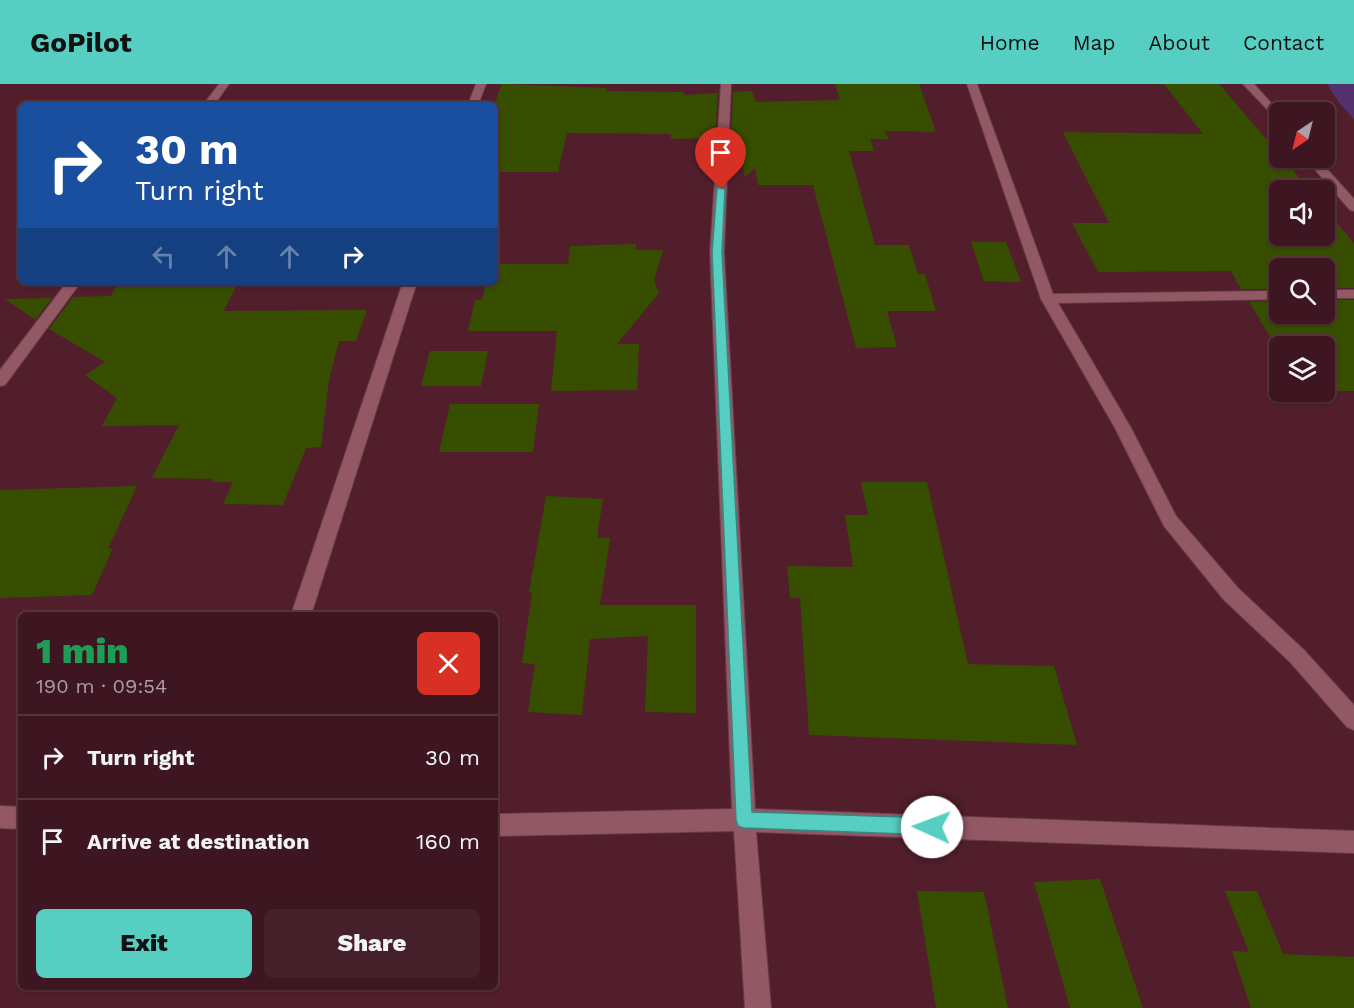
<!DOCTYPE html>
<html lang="en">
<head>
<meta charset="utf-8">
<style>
  body { margin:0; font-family:"Work Sans",sans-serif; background:#451f2a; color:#f1f3f6; height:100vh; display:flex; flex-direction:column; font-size:22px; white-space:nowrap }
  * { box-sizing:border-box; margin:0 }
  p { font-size:20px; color:#ad9fa5 }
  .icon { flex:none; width:33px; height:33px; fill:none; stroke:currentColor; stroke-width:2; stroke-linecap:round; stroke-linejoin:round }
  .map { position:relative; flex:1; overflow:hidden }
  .side { position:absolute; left:18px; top:528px; width:480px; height:378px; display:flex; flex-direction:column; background:#3e1621; border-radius:9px; box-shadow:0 2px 4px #0004,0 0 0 2px #57353f }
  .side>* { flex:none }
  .guide { position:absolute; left:18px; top:18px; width:480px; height:183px; border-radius:9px; box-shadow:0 2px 4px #0004,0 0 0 2px #57353f; background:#1a4fa0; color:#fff; overflow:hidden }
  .needle { width:39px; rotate:215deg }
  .tools { position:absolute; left:1269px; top:18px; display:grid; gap:12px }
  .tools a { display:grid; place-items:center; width:66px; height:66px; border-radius:9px; background:#3e1621; box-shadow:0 2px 4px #0004,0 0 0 2px #57353f; font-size:30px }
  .pin { position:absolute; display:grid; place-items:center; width:51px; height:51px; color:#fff; margin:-62px -26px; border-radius:50% 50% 50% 0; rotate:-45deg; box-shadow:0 0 6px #0007 }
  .pin .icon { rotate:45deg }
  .me { position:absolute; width:66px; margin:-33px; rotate:272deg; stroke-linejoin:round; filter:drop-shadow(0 0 4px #0008) }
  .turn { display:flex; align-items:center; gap:21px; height:126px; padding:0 18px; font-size:27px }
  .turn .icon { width:78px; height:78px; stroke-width:2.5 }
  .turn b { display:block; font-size:42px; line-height:51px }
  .lanes { display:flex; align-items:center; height:57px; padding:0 18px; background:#0003; justify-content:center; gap:30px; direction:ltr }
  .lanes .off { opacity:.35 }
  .round { display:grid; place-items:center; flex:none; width:63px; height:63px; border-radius:9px; background:#451f2a }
  .overview { display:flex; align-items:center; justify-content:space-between; height:102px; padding:0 18px }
  h1 { font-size:36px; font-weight:800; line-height:45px; color:#1e9e55 }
  .button { display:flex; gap:12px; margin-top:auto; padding:12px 18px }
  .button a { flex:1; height:69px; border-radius:9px; background:#57cec2; color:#111; font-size:24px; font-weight:800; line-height:69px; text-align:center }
  .button a+a { background:#451f2a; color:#f1f3f6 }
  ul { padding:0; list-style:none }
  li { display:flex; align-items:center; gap:18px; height:84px; padding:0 18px; border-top:2px solid #57353f }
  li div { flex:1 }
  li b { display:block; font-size:22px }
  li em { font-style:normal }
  header { display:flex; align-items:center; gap:36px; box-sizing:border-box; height:84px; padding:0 30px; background:#57cec2; color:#111 }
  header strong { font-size:28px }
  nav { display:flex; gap:33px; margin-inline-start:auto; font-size:21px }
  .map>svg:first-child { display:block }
</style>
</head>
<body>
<header>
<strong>GoPilot</strong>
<nav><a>Home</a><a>Map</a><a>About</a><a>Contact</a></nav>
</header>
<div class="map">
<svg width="1354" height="924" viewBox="0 0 1354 924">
  <rect width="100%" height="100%" fill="#521e2c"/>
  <path fill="#52316f" d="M 1327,0 L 1354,0 L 1354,35 L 1340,20 Z"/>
  <g fill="#374e00">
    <path d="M 502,0 L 607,4 L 606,7 L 684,8 L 684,11 L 718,9 L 715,54 L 671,55 L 671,50 L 567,49 L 558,88 L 495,88 L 495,18 Z"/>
    <path d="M 835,0 L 919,0 L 936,48 L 885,47 L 888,55 L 870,55 L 874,67 L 849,67 L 875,161 L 909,161 L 918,190 L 925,190 L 936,227 L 887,227 L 897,263 L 856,264 L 813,101 L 758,101 L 755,84 L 745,93 L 739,54 L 731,54 L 733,8 L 752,7 L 756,18 L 840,16 Z"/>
    <path d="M 1164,0 L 1219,0 L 1310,106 L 1280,106 L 1280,152 L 1324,152 L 1324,124 L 1354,159 L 1354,204 L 1324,204 L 1324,184 L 1280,184 L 1280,205 L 1241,205 L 1231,187 L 1098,188 L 1072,139 L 1109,139 L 1063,48 L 1203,50 Z"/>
    <path d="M 971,158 L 1006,158 L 1021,198 L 984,197 Z"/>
    <path d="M 636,160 L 636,166 L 663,166 L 654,196 L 659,209 L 617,260 L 639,260 L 637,306 L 551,307 L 557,247 L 468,247 L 475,216 L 482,216 L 486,198 L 495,198 L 495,180 L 568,180 L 570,162 Z"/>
    <path d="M 118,198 L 238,198 L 224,227 L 367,226 L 356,257 L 339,257 L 329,296 L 321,363 L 306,364 L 283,421 L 223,420 L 233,398 L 212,398 L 213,395 L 152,394 L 179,341 L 102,342 L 117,314 L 85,291 L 105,278 L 49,245 L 73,213 L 111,212 Z"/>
    <path d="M 52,214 L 35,236 L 5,215 Z"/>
    <path d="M 1324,216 L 1354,216 L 1354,307 L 1324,307 L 1324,262 L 1280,262 L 1280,269 L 1249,218 L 1280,217 L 1280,230 L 1324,230 Z"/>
    <path d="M 430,267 L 488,267 L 481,302 L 421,302 Z"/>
    <path d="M 450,320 L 539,320 L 533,368 L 439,368 Z"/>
    <path d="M 861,398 L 927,398 L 968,580 L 1054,582 L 1077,661 L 809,651 L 800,514 L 790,514 L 787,482 L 853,483 L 845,431 L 868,431 Z"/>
    <path d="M 137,402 L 108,465 L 113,464 L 92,511 L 0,514 L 0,406 Z"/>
    <path d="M 546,412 L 603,415 L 597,454 L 610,454 L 600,521 L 696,521 L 696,629 L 645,628 L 648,552 L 590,555 L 582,631 L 528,628 L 535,580 L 522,579 L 532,509 L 529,508 Z"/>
    <path d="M 1100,795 L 1143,924 L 1070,924 L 1034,798 Z"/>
    <path d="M 917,807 L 984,808 L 1008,924 L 936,924 Z"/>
    <path d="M 1225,807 L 1257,807 L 1283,870 L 1354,873 L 1354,924 L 1251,924 L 1232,867 L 1249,868 Z"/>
  </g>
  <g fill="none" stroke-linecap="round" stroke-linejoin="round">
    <g stroke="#693c49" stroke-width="2">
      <g id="minor">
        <path d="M 219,0 L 229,0 L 214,21 L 203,21 Z"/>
        <path d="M 476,0 L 486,0 L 478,21 L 468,21 Z"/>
        <path d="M 721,0 L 731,0 L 724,168 L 755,725 L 1354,747 L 1354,769 L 756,748 L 771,924 L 745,924 L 734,747 L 495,752 L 495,730 L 732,725 L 710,168 Z"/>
        <path d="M 967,0 L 977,0 L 1053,210 L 1280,207 L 1280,215 L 1058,219 L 1131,344 L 1176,432 L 1238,504 L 1304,566 L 1354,621 L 1354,646 L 1347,643 L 1290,578 L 1224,516 L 1164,442 L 1115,344 L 1041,215 Z"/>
        <path d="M 1243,0 L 1254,0 L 1280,29 L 1280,39 Z"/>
        <path d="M 1305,74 L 1317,74 L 1354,115 L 1354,127 L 1350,126 Z"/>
        <path d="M 67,198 L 81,198 L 5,301 L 0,302 L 0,286 Z"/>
        <path d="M 403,198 L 417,198 L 311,531 L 291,531 Z"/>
        <rect x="1324" y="206" width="30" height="8"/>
        <path d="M 0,722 L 21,723 L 21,745 L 0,744 Z"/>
      </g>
    </g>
    <use href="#minor" fill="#925864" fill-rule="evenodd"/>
  </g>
  <path fill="#57cec2" stroke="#39867e" stroke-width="1.5" d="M 717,103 L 725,105 L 722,168 L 752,728 L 932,734 L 938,737 L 941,743 L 938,749 L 932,751 L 744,744 L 738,742 L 736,736 L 712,168 Z"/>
</svg>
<div class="tools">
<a><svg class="needle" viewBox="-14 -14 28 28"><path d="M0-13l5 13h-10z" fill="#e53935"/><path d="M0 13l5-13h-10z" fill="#ad9fa5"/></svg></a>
<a><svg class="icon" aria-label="sound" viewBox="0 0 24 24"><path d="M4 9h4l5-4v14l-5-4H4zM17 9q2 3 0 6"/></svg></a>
<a><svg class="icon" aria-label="search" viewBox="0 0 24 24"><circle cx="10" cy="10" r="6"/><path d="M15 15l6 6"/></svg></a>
<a><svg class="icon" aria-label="layers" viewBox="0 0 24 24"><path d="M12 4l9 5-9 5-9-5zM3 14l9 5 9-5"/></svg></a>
</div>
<div class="pin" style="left:721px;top:105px;background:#d93025"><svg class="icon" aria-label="arrive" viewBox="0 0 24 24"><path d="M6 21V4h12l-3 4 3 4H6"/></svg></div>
<svg class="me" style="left:932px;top:743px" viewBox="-20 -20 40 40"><circle r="19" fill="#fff"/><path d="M0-13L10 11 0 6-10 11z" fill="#57cec2"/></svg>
<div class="guide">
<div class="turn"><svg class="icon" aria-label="right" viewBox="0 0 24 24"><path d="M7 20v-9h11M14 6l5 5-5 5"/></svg><div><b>30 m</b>Turn right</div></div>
<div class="lanes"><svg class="icon off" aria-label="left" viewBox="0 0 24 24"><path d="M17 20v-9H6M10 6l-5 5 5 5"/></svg><svg class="icon off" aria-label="ahead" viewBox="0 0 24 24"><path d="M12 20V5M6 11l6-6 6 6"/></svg><svg class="icon off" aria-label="ahead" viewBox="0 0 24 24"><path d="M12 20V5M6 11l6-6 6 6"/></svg><svg class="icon" aria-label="right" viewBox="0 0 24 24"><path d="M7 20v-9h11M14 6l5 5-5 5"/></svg></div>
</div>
<section class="side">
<div class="overview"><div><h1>1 min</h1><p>190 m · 09:54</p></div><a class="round" style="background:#d93025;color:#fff"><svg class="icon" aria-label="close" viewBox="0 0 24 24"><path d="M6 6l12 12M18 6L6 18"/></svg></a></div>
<ul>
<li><svg class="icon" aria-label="right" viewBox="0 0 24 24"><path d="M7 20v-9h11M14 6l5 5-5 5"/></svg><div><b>Turn right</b></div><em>30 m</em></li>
<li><svg class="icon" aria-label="arrive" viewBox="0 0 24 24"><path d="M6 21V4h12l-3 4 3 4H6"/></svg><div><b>Arrive at destination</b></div><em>160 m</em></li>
</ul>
<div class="button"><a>Exit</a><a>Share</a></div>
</section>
</div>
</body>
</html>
